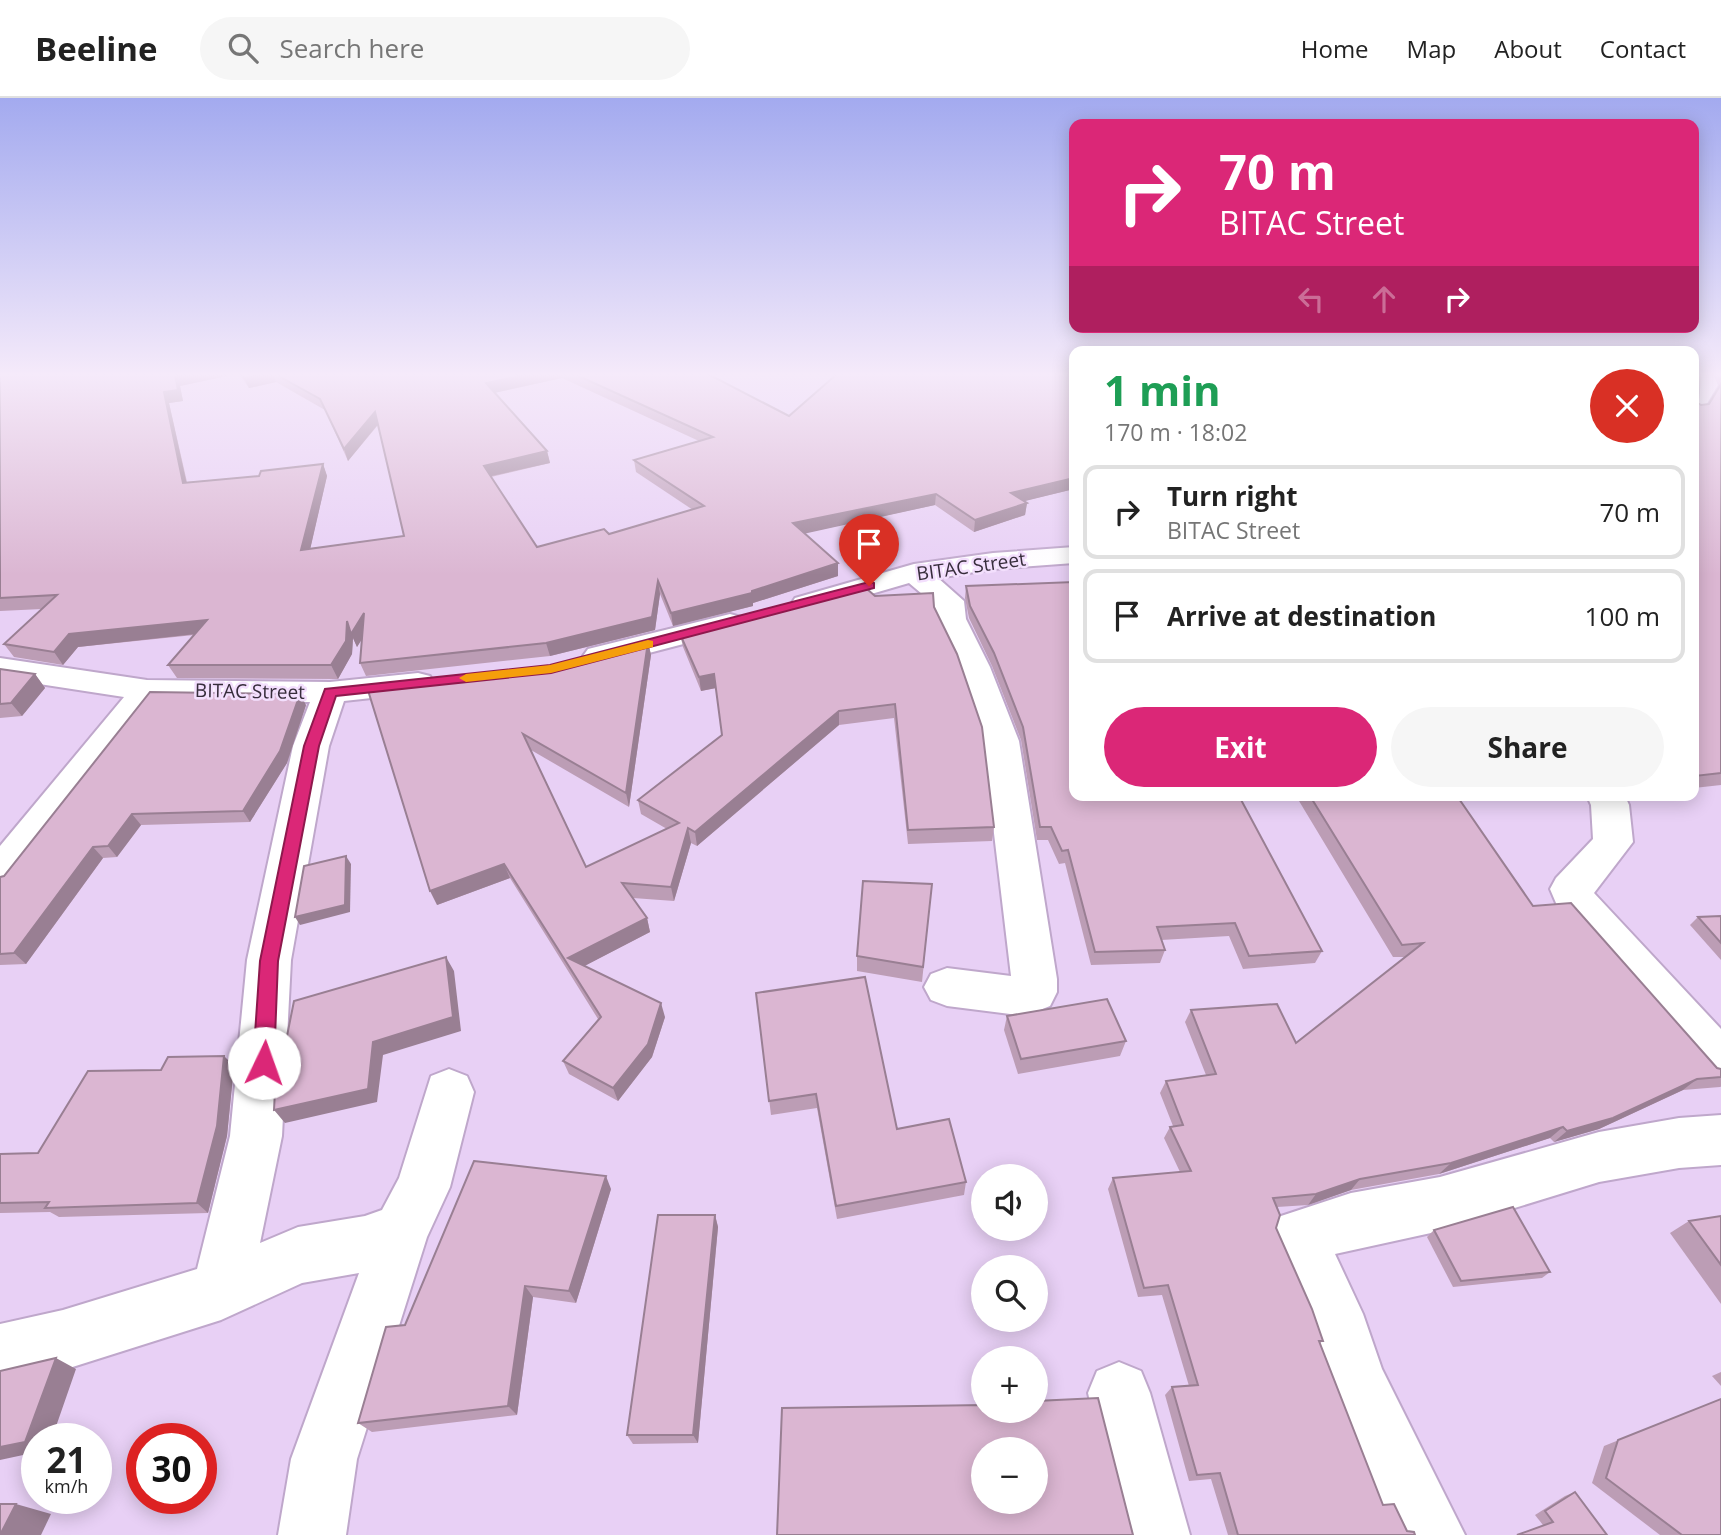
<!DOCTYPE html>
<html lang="en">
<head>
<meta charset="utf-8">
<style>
  body { margin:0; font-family:"Open Sans",sans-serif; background:#f6f6f6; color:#222; height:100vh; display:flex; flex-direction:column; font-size:26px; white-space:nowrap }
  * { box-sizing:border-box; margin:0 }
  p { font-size:23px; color:#767676 }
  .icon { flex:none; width:38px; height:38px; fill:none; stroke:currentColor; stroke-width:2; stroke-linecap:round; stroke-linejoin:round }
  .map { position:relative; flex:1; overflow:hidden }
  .sheet { position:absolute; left:1069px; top:248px; width:630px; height:455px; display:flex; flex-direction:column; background:#fff; border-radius:14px; box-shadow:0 4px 18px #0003 }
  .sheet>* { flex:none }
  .guide { position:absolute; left:1069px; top:21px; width:630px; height:214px; border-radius:14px; box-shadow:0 4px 18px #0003; background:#db2777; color:#fff; overflow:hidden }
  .tools { position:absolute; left:971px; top:1066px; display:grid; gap:14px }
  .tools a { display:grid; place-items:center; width:77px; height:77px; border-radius:50%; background:#fff; box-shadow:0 4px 18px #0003; font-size:35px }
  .speed { position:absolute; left:21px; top:1325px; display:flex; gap:14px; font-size:35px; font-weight:700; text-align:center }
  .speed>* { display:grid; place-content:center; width:91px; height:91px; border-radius:50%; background:#fff; box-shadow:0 4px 18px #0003; line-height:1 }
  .speed small { font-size:18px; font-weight:400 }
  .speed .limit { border:10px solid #d22; background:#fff; color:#111 }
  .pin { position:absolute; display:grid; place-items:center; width:60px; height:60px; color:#fff; margin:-72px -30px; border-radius:50% 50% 50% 0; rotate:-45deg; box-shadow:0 0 7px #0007 }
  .pin .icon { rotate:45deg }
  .me { position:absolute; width:77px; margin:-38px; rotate:3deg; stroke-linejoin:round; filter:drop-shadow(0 0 5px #0008) }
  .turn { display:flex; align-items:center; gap:24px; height:147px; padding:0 35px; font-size:32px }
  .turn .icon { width:91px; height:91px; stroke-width:2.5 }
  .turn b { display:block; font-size:49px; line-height:60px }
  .lanes { display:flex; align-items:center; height:66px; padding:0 35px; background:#0003; justify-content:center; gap:35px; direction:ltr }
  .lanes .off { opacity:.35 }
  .round { display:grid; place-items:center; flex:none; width:74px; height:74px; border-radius:37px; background:#f6f6f6 }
  .headline { display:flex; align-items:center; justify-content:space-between; height:119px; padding:0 35px }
  h1 { font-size:42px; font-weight:700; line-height:52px; color:#1e9e55 }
  .button { display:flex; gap:14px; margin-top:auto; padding:14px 35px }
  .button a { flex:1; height:80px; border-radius:42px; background:#db2777; color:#fff; font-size:28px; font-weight:700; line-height:80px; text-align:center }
  .button a+a { background:#f6f6f6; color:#222 }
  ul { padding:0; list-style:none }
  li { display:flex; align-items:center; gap:21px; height:94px; margin:0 14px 10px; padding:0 21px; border:4px solid #e0e0e0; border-radius:14px }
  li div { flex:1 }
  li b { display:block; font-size:26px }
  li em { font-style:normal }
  header { display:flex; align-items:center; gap:42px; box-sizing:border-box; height:98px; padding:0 35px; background:#fff; border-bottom:2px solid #e0e0e0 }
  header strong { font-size:33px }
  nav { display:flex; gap:38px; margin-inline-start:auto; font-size:24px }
  .search { width:490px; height:63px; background:#f6f6f6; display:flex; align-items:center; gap:18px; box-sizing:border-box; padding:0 24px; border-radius:38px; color:#767676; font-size:26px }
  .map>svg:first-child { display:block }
</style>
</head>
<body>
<header>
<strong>Beeline</strong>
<div class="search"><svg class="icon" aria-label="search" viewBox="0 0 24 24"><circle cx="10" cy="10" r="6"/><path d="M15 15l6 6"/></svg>Search here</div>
<nav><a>Home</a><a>Map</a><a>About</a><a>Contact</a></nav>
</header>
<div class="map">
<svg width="1721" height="1437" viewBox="0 0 1721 1437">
  <rect width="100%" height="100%" fill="#e8d0f5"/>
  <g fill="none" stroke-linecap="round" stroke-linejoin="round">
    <g stroke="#bfa7cb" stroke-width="4">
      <g id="street">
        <path d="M 1694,276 L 1714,278 L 1718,287 L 1702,314 L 1694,315 L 1694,293 L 1698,287 L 1694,285 Z"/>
        <path d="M 1074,449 L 1074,465 L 993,471 L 938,480 L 964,503 L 966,521 L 990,569 L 1019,643 L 1057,881 L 1057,894 L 1050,908 L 1025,918 L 947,908 L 931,902 L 924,889 L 931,876 L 947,870 L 1011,878 L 983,643 L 958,569 L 936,521 L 934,506 L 909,485 L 806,515 L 795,512 L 791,506 L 795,500 L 914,466 L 993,455 Z"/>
        <path d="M 730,516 L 741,519 L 745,525 L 741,531 L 599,568 L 588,565 L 583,558 L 588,551 Z"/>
        <path d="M 0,560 L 147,582 L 330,584 L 418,575 L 430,578 L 434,585 L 430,592 L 418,595 L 344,603 L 329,648 L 291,862 L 282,1038 L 260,1145 L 298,1129 L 365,1118 L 382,1112 L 399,1080 L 431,978 L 449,971 L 467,978 L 474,994 L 450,1089 L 427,1139 L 357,1361 L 346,1437 L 278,1437 L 291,1361 L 359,1175 L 302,1185 L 221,1222 L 63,1272 L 0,1286 L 0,1226 L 63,1212 L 197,1171 L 230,1038 L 247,862 L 293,648 L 310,604 L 156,602 L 14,787 L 0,791 L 0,748 L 124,599 L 0,580 Z"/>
        <path d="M 1587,698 L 1625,698 L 1629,707 L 1633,744 L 1594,795 L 1721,931 L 1721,987 L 1704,980 L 1559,812 L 1550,791 L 1556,780 L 1593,741 L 1591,707 Z"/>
        <path d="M 1721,1017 L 1721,1067 L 1679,1070 L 1599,1084 L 1440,1133 L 1335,1156 L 1363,1216 L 1382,1271 L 1465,1437 L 1396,1437 L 1334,1307 L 1305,1219 L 1270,1139 L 1278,1119 L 1351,1095 L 1440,1079 L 1599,1034 L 1679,1020 Z"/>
        <path d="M 1119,1264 L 1141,1273 L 1150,1295 L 1190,1437 L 1122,1437 L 1088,1295 L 1097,1273 Z"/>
      </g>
    </g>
    <use href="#street" fill="#fff" fill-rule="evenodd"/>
  </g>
  <g fill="#bc9db5" fill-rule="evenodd">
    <path d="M 0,276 L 236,276 L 180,288 L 183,303 L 169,305 L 187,384 L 259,378 L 323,366 L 327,378 L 310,451 L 404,438 L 378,327 L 348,363 L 325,312 L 276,284 L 249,290 L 239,276 L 708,276 L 789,318 L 1074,276 L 1074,391 L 1024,403 L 1027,405 L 1025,417 L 974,434 L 935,407 L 804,435 L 838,465 L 838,478 L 753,505 L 753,508 L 673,528 L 660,496 L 655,532 L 550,558 L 366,578 L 360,565 L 362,541 L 357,549 L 353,540 L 352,556 L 338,581 L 177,580 L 168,567 L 194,537 L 78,549 L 63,567 L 14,559 L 4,546 L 42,511 L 0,513 ZM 562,280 L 699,343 L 634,362 L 636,374 L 693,412 L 609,436 L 537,449 L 491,379 L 550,365 L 547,353 L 494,295 Z"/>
    <path d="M 1694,276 L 1698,305 L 1701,307 L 1708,306 L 1720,286 L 1715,276 L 1721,276 L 1721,687 L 1694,690 Z"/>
    <path d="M 966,488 L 1322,853 L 1315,865 L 1243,871 L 1229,838 L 1161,842 L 1165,852 L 1160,865 L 1091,867 L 1065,765 L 1059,766 L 1048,742 L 1037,742 L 1021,642 L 992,568 L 969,520 L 965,500 Z"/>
    <path d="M 875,498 L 934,509 L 994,729 L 992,743 L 908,746 L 894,620 L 839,627 L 697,748 L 691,745 L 674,803 L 633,800 L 647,820 L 650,834 L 584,868 L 665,919 L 652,959 L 618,1003 L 569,976 L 563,963 L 598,921 L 510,780 L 437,807 L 546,570 L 648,544 L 651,557 L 629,709 L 531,652 L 586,769 L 667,731 L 641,716 L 638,702 L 722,637 L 716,590 L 701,593 L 683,549 L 680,536 Z"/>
    <path d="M 0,571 L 35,576 L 45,590 L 22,618 L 0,620 Z"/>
    <path d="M 306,607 L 287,665 L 250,724 L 141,727 L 117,759 L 103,760 L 26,866 L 0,867 L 0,779 L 4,778 Z"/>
    <path d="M 1296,698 L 1457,698 L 1533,808 L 1717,970 L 1721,971 L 1721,988 L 1720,989 L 1683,992 L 1599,1031 L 1554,1044 L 1550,1040 L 1439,1076 L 1351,1092 L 1308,1107 L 1277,1109 L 1276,1130 L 1323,1243 L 1320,1245 L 1383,1407 L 1407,1433 L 1415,1437 L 1228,1437 L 1211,1381 L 1189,1383 L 1165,1297 L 1172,1289 L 1189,1288 L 1162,1197 L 1138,1199 L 1108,1091 L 1113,1080 L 1180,1074 L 1164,1040 L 1170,1029 L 1173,1028 L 1160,995 L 1166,983 L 1206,977 L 1185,924 L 1191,912 L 1296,945 L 1406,859 L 1393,859 Z"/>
    <path d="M 932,786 L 922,884 L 857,873 L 857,858 Z"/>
    <path d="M 1721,818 L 1721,862 L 1690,827 L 1698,819 Z"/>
    <path d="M 756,895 L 897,1031 L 966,1084 L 964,1097 L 837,1121 L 817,1010 L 771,1017 Z"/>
    <path d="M 1007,918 L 1126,943 L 1120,958 L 1018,976 L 1004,932 Z"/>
    <path d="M 234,968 L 227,1038 L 208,1115 L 59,1119 L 50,1114 L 0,1115 L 0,1056 L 38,1055 Z"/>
    <path d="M 611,1091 L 576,1205 L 533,1199 L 517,1317 L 372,1334 L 358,1325 L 405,1227 Z"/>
    <path d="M 715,1117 L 718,1129 L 698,1345 L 633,1346 L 627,1337 Z"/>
    <path d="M 1721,1119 L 1721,1206 L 1670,1135 L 1689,1123 Z"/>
    <path d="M 1434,1132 L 1550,1174 L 1542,1180 L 1453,1189 L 1427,1139 Z"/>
    <path d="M 1721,1274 L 1721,1288 L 1712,1278 Z"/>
    <path d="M 1721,1301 L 1721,1437 L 1660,1437 L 1592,1385 L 1604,1348 Z"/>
    <path d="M 1575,1394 L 1607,1437 L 1543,1427 L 1535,1417 L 1565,1398 Z"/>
  </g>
  <g fill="#997f93">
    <path d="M 181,276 L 236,276 L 180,288 L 183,303 L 169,305 L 189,396 L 183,385 L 164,294 L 175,277 Z"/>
    <path d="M 262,276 L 273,276 L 276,284 L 249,290 L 244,280 Z"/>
    <path d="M 529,276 L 561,276 L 562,280 L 489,296 L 486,285 Z"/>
    <path d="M 375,314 L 379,325 L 348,363 L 344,351 Z"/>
    <path d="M 547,353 L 550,365 L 487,379 L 484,368 Z"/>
    <path d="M 323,366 L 327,378 L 307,465 L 301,452 Z"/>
    <path d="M 1074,380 L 1074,391 L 1009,407 L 1011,395 Z"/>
    <path d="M 936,396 L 935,407 L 794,438 L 793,425 Z"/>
    <path d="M 1027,405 L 1025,417 L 974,434 L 975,422 Z"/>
    <path d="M 838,465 L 838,478 L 753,505 L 753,508 L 673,528 L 671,515 L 752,493 Z"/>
    <path d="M 658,483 L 660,496 L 655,532 L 550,558 L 546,545 Z"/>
    <path d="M 364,515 L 370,528 L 357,549 L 353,540 L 352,556 L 338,581 L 331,567 L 347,523 Z"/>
    <path d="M 207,522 L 214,534 L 78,549 L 63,567 L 54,554 L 69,536 Z"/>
    <path d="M 648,544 L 651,557 L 629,709 L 626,695 Z"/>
    <path d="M 35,576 L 45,590 L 22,618 L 11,605 Z"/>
    <path d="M 714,576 L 716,590 L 701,593 L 699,579 Z"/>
    <path d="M 300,596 L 306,607 L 287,665 L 250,724 L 243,713 Z"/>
    <path d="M 839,613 L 839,627 L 697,748 L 695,734 Z"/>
    <path d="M 132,716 L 141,727 L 117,759 L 108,748 Z"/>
    <path d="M 688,730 L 691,745 L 674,803 L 671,789 Z"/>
    <path d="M 93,749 L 103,760 L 26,866 L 14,855 Z"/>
    <path d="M 346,758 L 351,766 L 350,814 L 300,827 L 295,819 Z"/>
    <path d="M 504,766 L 510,780 L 437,807 L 430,793 Z"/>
    <path d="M 647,820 L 650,834 L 573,874 L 568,860 Z"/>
    <path d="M 446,859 L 454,873 L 461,933 L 383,957 L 377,1004 L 285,1025 L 274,1012 L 373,944 Z"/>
    <path d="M 661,905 L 665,919 L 652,959 L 618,1003 L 613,990 Z"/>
    <path d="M 224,958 L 234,968 L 227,1038 L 208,1115 L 197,1105 Z"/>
    <path d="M 1697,981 L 1683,992 L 1599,1031 L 1554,1044 L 1567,1033 Z"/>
    <path d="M 1563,1029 L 1550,1040 L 1439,1076 L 1451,1065 Z"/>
    <path d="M 606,1078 L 611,1091 L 576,1205 L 569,1193 Z"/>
    <path d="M 1360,1081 L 1351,1092 L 1308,1107 L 1316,1096 Z"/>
    <path d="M 715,1117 L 718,1129 L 698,1345 L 693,1337 Z"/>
    <path d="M 525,1188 L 533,1199 L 517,1317 L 508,1308 Z"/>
    <path d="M 56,1260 L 76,1271 L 52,1340 L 37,1340 L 37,1354 L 0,1362 L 0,1349 Z"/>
    <path d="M 16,1406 L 51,1416 L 41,1437 L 0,1437 Z"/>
  </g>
  <g fill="#dbb6d2" stroke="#997f93" stroke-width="2" fill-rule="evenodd">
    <path d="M 0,276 L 181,276 L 175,277 L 178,292 L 164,294 L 183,385 L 259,378 L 261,373 L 323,366 L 301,452 L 404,438 L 375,314 L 344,351 L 320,301 L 275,276 L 529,276 L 486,285 L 547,353 L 484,368 L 537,449 L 604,431 L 609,436 L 704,408 L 634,362 L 713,339 L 574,276 L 708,276 L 789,318 L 837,276 L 1074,276 L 1074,380 L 1011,395 L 1027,405 L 975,422 L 936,396 L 793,425 L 838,465 L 752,493 L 752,495 L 671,515 L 658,483 L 652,519 L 546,545 L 360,565 L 364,515 L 351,536 L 347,523 L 346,543 L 331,567 L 168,567 L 207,522 L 69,536 L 54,554 L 4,546 L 57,497 L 0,500 Z"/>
    <path d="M 242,276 L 262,276 L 244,280 Z"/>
    <path d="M 1694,276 L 1700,276 L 1700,278 L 1698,305 L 1701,307 L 1709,306 L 1721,286 L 1721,675 L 1695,678 Z"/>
    <path d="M 1074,484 L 1074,698 L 1239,698 L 1322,853 L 1249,858 L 1235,825 L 1157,829 L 1165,852 L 1095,854 L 1068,752 L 1062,753 L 1051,729 L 1040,729 L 1023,629 L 994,555 L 970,508 L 966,488 Z"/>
    <path d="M 867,491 L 875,498 L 933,495 L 934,509 L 957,556 L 982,629 L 994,729 L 908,732 L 895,606 L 839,613 L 695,734 L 688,730 L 671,789 L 622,785 L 647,820 L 568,860 L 661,905 L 648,946 L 613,990 L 563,963 L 601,919 L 504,766 L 430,793 L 367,589 L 546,570 L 648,544 L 626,695 L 523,636 L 586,769 L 679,725 L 638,702 L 722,637 L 714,576 L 699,579 L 680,536 L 851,492 Z"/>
    <path d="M 0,571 L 35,576 L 11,605 L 0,606 Z"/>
    <path d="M 150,594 L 300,596 L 280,653 L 243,713 L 132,716 L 108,748 L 93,749 L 14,855 L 0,856 L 0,779 L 4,778 Z"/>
    <path d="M 1310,698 L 1457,698 L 1533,808 L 1571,805 L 1717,970 L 1721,971 L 1721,979 L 1697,981 L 1613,1020 L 1567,1033 L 1563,1029 L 1451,1065 L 1360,1081 L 1316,1096 L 1273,1100 L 1280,1117 L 1276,1130 L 1312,1211 L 1323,1243 L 1319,1243 L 1383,1407 L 1394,1406 L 1407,1433 L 1414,1434 L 1415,1437 L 1238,1437 L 1220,1375 L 1197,1377 L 1172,1289 L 1198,1287 L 1168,1187 L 1144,1190 L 1113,1080 L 1191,1073 L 1170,1029 L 1183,1027 L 1166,983 L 1216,976 L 1191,912 L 1277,906 L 1296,945 L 1423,845 L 1402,847 Z"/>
    <path d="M 346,758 L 345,807 L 295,819 L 304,768 Z"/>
    <path d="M 863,783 L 932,786 L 923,869 L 857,858 Z"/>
    <path d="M 1721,818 L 1721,845 L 1698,819 Z"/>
    <path d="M 446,859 L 453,919 L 373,944 L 368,991 L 274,1012 L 277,953 L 284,953 L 294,903 Z"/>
    <path d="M 865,879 L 897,1031 L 949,1021 L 966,1084 L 836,1108 L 816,996 L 769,1003 L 756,895 Z"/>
    <path d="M 1107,901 L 1126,943 L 1021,961 L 1007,918 Z"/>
    <path d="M 224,958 L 217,1028 L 197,1105 L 45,1110 L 49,1104 L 0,1105 L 0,1056 L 38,1055 L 88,973 L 161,972 L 168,959 Z"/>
    <path d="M 474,1063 L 606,1078 L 569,1193 L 525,1188 L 508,1308 L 358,1325 L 386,1229 L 405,1227 Z"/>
    <path d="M 1513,1109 L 1550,1174 L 1461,1183 L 1434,1132 Z"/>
    <path d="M 658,1117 L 715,1117 L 693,1337 L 627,1337 Z"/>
    <path d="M 1721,1118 L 1721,1167 L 1689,1123 Z"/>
    <path d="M 56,1260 L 25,1344 L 0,1349 L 0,1273 Z"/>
    <path d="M 1098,1300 L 1133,1437 L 777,1437 L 782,1310 L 984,1307 L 984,1312 L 1036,1312 L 1036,1303 ZM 984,1351 L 1036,1351 L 1036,1404 L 984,1404 Z"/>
    <path d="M 1721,1301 L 1721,1437 L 1682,1437 L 1606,1380 L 1618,1342 Z"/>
    <path d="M 1575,1394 L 1607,1437 L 1517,1437 L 1553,1424 L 1545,1413 Z"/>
    <path d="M 0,1406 L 16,1406 L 0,1437 Z"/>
  </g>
  <linearGradient id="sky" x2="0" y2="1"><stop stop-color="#a3aaef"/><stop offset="0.58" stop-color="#f5eafa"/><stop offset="1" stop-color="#f5eafa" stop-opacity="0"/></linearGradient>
  <rect width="1721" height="477" fill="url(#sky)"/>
  <path fill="#db2777" stroke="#8e194d" stroke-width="2" d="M 869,484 L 874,485 L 874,490 L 551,575 L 336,598 L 319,648 L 278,863 L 274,965 L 271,971 L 264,974 L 256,971 L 253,965 L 260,863 L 304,648 L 325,591 L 550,567 Z"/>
  <path fill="#f59e0b" d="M 648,542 L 653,543 L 653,549 L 551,575 L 466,584 L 459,580 L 466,576 L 550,567 Z"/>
  <g text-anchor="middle" stroke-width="5" stroke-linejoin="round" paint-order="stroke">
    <g font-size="19" fill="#372d3b" stroke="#f3dffd">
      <text transform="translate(971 468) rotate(-8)" y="7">BITAC Street</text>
      <text transform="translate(250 593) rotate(1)" y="7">BITAC Street</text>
    </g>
  </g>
</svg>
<div class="tools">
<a><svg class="icon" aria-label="sound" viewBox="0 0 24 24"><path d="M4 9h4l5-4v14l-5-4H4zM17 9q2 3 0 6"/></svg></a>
<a><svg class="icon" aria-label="search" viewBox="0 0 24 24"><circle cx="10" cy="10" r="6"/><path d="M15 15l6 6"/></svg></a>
<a>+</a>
<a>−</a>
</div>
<div class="speed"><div>21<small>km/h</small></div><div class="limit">30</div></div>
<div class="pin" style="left:869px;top:488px;background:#d93025"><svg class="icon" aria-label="arrive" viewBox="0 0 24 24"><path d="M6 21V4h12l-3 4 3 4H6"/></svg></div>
<svg class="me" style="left:264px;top:965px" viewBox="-20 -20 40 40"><circle r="19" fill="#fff"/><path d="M0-13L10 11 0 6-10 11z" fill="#db2777"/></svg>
<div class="guide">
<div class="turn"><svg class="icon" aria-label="right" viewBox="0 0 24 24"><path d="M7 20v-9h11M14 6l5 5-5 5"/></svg><div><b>70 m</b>BITAC Street</div></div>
<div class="lanes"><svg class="icon off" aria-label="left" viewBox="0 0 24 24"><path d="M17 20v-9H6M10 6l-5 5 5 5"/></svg><svg class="icon off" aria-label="ahead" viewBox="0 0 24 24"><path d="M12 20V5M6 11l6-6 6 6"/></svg><svg class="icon" aria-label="right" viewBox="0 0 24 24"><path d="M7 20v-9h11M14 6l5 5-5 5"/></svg></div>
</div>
<section class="sheet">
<div class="headline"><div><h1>1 min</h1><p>170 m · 18:02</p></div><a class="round" style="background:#d93025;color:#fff"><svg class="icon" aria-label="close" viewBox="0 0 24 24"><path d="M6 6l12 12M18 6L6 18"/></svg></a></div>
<ul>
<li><svg class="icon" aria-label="right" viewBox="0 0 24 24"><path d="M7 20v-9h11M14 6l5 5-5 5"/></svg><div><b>Turn right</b><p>BITAC Street</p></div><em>70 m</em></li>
<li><svg class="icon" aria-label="arrive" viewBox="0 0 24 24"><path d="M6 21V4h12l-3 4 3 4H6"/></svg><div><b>Arrive at destination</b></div><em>100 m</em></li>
</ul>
<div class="button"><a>Exit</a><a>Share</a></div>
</section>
</div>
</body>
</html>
